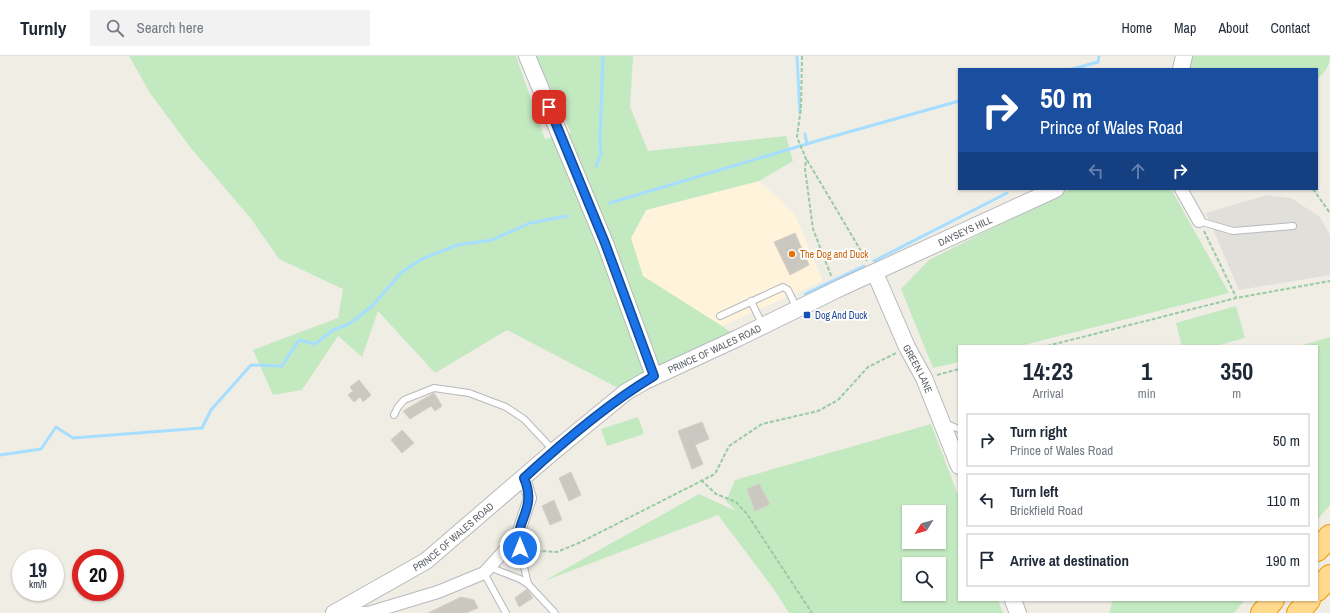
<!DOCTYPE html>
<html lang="en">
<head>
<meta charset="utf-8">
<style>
  body { margin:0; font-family:"Archivo Narrow",sans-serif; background:#f2f2f3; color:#1f2937; height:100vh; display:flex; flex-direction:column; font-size:15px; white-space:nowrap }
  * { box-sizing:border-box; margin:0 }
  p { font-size:13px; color:#747a83 }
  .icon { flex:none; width:22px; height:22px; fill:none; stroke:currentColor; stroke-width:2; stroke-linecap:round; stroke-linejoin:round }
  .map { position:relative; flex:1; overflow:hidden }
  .sheet { position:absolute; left:958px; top:289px; width:360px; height:256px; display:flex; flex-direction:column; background:#fff; border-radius:0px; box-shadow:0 1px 3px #0004 }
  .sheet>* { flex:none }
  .hud { position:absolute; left:958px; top:12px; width:360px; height:122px; border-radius:0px; box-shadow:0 1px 3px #0004; background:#1a4fa0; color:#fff; overflow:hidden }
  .needle { width:26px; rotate:233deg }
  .tools { position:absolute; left:902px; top:449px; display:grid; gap:8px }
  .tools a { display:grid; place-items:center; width:44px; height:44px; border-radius:0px; background:#fff; box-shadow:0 1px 3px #0004; font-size:20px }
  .speed { position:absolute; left:12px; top:493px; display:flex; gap:8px; font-size:20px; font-weight:700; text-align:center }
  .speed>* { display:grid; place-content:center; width:52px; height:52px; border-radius:50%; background:#fff; box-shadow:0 1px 3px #0004; line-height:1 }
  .speed small { font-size:10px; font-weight:400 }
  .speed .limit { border:6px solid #d22; background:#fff; color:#111 }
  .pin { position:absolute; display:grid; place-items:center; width:34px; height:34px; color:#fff; margin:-17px; border-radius:8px; box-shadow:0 2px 6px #0006 }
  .me { position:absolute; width:44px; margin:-22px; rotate:0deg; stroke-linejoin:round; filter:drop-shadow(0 0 3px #0008) }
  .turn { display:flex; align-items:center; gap:14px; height:84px; padding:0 16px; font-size:18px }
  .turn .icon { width:52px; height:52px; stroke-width:2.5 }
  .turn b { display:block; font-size:28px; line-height:34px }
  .lanes { display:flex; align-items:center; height:38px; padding:0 16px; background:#0003; justify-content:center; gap:20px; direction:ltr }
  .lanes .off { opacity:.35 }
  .eta { display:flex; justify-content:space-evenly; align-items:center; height:68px; text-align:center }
  .eta b { font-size:24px; font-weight:700; line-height:28px }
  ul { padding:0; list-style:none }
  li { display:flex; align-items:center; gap:12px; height:54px; margin:0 8px 6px; padding:0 8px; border:2px solid #e0e1e3; border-radius:0px }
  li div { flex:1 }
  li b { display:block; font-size:15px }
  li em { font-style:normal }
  header { display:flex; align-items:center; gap:24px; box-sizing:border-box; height:56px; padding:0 20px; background:#fff; border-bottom:1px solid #e0e1e3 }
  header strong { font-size:19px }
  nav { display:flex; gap:22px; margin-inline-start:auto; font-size:14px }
  .search { width:280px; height:36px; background:#f2f2f3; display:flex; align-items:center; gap:10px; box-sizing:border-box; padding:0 14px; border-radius:0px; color:#747a83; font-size:15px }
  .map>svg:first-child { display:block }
</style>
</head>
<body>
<header>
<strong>Turnly</strong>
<div class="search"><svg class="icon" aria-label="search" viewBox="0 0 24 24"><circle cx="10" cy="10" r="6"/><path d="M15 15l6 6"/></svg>Search here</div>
<nav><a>Home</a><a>Map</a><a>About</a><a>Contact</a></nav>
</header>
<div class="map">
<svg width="1330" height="557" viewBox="0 0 1330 557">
  <rect width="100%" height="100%" fill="#f0ede5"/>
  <path fill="#fff4db" d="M 759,125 L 794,157 L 823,225 L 722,270 L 643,220 L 631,182 L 647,154 Z"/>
  <path fill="#e1dfda" d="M 1267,139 L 1291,142 L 1320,161 L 1330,179 L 1330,219 L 1239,234 L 1206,157 Z"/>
  <g fill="#c3e9c0" fill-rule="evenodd">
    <path d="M 129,0 L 516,0 L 545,83 L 571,77 L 535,0 L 633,0 L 630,51 L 648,95 L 786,80 L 793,105 L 759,125 L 646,154 L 631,182 L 643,220 L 722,270 L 738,282 L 626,336 L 507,274 L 435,317 L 378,255 L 362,301 L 338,280 L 302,334 L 273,339 L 253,294 L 338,262 L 343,233 L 279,203 L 252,164 L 190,91 L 150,37 Z"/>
    <path d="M 1190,0 L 1330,0 C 1330,11 1324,16 1317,24 L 1317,13 L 1187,13 Z"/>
    <path d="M 1070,133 L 1171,133 L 1229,237 L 1020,290 L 959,290 L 959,306 L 933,312 L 901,233 L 929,204 Z"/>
    <path d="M 1236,250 L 1245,282 L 1215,290 L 1182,290 L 1176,267 Z"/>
    <path d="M 1330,281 L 1330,449 L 1317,464 L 1317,290 L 1300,290 Z"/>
    <path d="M 638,361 L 644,378 L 607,390 L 601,373 Z"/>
    <path d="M 931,368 L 959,442 L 959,544 L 998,544 L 1003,557 L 789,557 L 773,532 L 718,459 L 544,525 L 699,438 L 736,455 L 726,445 L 735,424 ZM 909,456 L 939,456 L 939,486 L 909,486 ZM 909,508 L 939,508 L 939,538 L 909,538 Z"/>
    <path d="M 1113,544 L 1245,544 L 1234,557 L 1109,557 Z"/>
  </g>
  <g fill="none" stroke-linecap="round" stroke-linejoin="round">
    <g stroke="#a6deff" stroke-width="3">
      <path d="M 797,0 L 800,57"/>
      <path d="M 1072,13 L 1098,6 L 1099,0"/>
      <path d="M 805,78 L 807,88"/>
      <path d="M 596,110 L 601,98 L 600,85 L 603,0"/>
      <path d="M 610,147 L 820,84 L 959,45"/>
      <path d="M 874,205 L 1007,137"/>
      <path d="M 805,238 L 864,210"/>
      <path d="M 0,399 L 41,393 L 56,371 L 73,382 L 202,372 L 211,354 L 251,309 L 282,310 L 299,284 L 315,288 L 333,274 L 349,268 L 372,250 L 402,216 L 422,203 L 457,189 L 492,184 L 530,167 L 567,160"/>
    </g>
  </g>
  <g fill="#cbc8c2" stroke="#d6cec3">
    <path d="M 795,177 L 809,209 L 790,219 L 774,186 Z"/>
    <path d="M 359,324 L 371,339 L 363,346 L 360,341 L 354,346 L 348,339 L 353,335 L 350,331 Z"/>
    <path d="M 434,337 L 442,350 L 435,355 L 431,350 L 410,363 L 403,355 Z"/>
    <path d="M 702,366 L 709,383 L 695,389 L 703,408 L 692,413 L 678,375 Z"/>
    <path d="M 402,374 L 414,387 L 402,397 L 391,384 Z"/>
    <path d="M 571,416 L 581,439 L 569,445 L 559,422 Z"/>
    <path d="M 759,428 L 770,448 L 755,455 L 747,433 Z"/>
    <path d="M 554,444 L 562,464 L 550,469 L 542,450 Z"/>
    <path d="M 527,533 L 533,542 L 519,551 L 515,542 Z"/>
    <path d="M 461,541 L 474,544 L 478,552 L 466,557 L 428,557 Z"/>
  </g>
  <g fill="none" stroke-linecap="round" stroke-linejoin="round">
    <g stroke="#b6b9bd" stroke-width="8">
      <g id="service">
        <path d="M 1199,165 L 1233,175 L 1293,170"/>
        <path d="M 751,245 L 762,268"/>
        <path d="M 720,260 L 783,231 L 788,234 L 797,253"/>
        <path d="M 394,359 L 398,351 L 404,344 L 434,332 L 469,337 L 506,351 L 524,363 L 554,395"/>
        <path d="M 944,367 L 959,373"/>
        <path d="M 517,481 L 528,528"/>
        <path d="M 489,511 L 520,523 L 528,528 L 555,557"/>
        <path d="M 484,517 L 506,557"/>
      </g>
    </g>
    <g stroke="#b6b9bd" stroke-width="14">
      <g id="minor">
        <path d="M 1181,133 L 1199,165"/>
        <path d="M 335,556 L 368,557 L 438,536 L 484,517 L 517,481 L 530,442 L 524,422"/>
      </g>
    </g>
    <g stroke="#b6b9bd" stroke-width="18">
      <g id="tertiary">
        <path d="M 527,0 L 605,187 L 654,320"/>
        <path d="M 1181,13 L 1184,0"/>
        <path id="s1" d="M 875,217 L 907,291 L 924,322 L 959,410"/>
        <path d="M 1013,544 L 1018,557"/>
        <path id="s2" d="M 334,557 L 426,505 L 554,395 L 626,336 L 645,325 L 738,282 L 840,232 L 1056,133"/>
      </g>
    </g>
    <g stroke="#f59800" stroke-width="24">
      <g id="motorway">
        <path d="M 1317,494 L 1330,480"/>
        <path d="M 1317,534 L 1330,520"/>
        <path d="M 1262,557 L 1273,544"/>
        <path d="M 1298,557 L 1309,544"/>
      </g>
    </g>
    <g stroke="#98cba4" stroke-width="2" stroke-dasharray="4 2" stroke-linecap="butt">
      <path d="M 802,0 L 801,51 L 797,81 L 806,103 L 805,113 L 813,173 L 832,222"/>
      <path d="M 807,104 L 867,205"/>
      <path d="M 1313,133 L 1330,157"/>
      <path d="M 1204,175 L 1236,241"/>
      <path d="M 1047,290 L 1236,242 L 1330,225"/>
      <path d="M 937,319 L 959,313"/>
      <path d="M 701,424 L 716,438 L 736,446 L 747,458 L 812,557"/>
      <path d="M 526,488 L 540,495 L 557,496 L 581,486 L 715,418 L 729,390 L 762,368 L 818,355 L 838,344 L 868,311 L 896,297"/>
    </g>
    <use href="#service" stroke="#fff" stroke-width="6"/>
    <use href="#minor" stroke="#fff" stroke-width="12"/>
    <use href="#tertiary" stroke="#fff" stroke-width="16"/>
    <use href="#motorway" stroke="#ffda8d" stroke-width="22"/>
  </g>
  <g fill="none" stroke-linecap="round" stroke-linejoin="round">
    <g stroke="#114b97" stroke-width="10">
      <path id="route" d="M 520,492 C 513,464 538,455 524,422 C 564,385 607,348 654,320 L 605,187 L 549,51"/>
    </g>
    <use href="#route" stroke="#1a73e8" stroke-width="7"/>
  </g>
  <circle fill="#e8710a" stroke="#fff" stroke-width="1.5" cx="792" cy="198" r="4"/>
  <rect fill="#1a4fb4" stroke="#fff" stroke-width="1.5" x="803" y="255" width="8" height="8" rx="2"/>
  <g text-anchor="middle" stroke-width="3.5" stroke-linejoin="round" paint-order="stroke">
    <g font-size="10" fill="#5d6267" stroke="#fff">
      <text dy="4" stroke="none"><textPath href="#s2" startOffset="743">DAYSEYS HILL</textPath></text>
      <text dy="4" stroke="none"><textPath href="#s2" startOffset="466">PRINCE OF WALES ROAD</textPath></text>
      <text dy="4" stroke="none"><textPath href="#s1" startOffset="105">GREEN LANE</textPath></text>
      <text dy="4" stroke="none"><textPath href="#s2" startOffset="142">PRINCE OF WALES ROAD</textPath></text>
    </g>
    <g font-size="10" fill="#c56008" stroke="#fff" text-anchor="start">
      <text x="800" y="202">The Dog and Duck</text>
    </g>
    <g font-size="10" fill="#164399" stroke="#fff" text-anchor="start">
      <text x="815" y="263">Dog And Duck</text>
    </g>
  </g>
</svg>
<div class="tools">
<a><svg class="needle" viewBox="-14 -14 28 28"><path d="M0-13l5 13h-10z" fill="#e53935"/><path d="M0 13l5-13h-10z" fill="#747a83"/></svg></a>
<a><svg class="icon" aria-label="search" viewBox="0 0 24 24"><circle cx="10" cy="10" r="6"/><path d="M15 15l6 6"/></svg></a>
</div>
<div class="speed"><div>19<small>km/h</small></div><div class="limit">20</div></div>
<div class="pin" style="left:549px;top:51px;background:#d93025"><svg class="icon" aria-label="arrive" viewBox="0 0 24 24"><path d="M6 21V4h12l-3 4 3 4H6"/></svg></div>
<svg class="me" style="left:520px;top:492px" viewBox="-20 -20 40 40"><circle r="17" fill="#1a73e8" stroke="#fff" stroke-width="3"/><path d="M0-11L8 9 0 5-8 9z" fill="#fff"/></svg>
<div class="hud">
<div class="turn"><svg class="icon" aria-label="right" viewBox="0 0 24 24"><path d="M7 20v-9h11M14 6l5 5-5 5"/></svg><div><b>50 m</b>Prince of Wales Road</div></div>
<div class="lanes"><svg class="icon off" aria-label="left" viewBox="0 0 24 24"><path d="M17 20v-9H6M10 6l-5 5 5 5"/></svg><svg class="icon off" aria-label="ahead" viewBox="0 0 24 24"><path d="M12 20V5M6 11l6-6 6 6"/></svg><svg class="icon" aria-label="right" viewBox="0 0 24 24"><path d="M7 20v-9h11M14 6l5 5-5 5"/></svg></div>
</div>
<section class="sheet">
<div class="eta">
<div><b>14:23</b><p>Arrival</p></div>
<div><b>1</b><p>min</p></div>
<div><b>350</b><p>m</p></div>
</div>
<ul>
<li><svg class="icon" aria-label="right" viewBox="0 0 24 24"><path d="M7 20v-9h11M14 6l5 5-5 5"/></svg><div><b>Turn right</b><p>Prince of Wales Road</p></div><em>50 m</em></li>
<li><svg class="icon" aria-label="left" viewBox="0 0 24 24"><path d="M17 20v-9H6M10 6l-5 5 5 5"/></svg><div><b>Turn left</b><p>Brickfield Road</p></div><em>110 m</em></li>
<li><svg class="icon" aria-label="arrive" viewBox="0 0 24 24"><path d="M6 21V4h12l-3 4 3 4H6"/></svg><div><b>Arrive at destination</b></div><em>190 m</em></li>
</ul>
</section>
</div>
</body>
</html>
